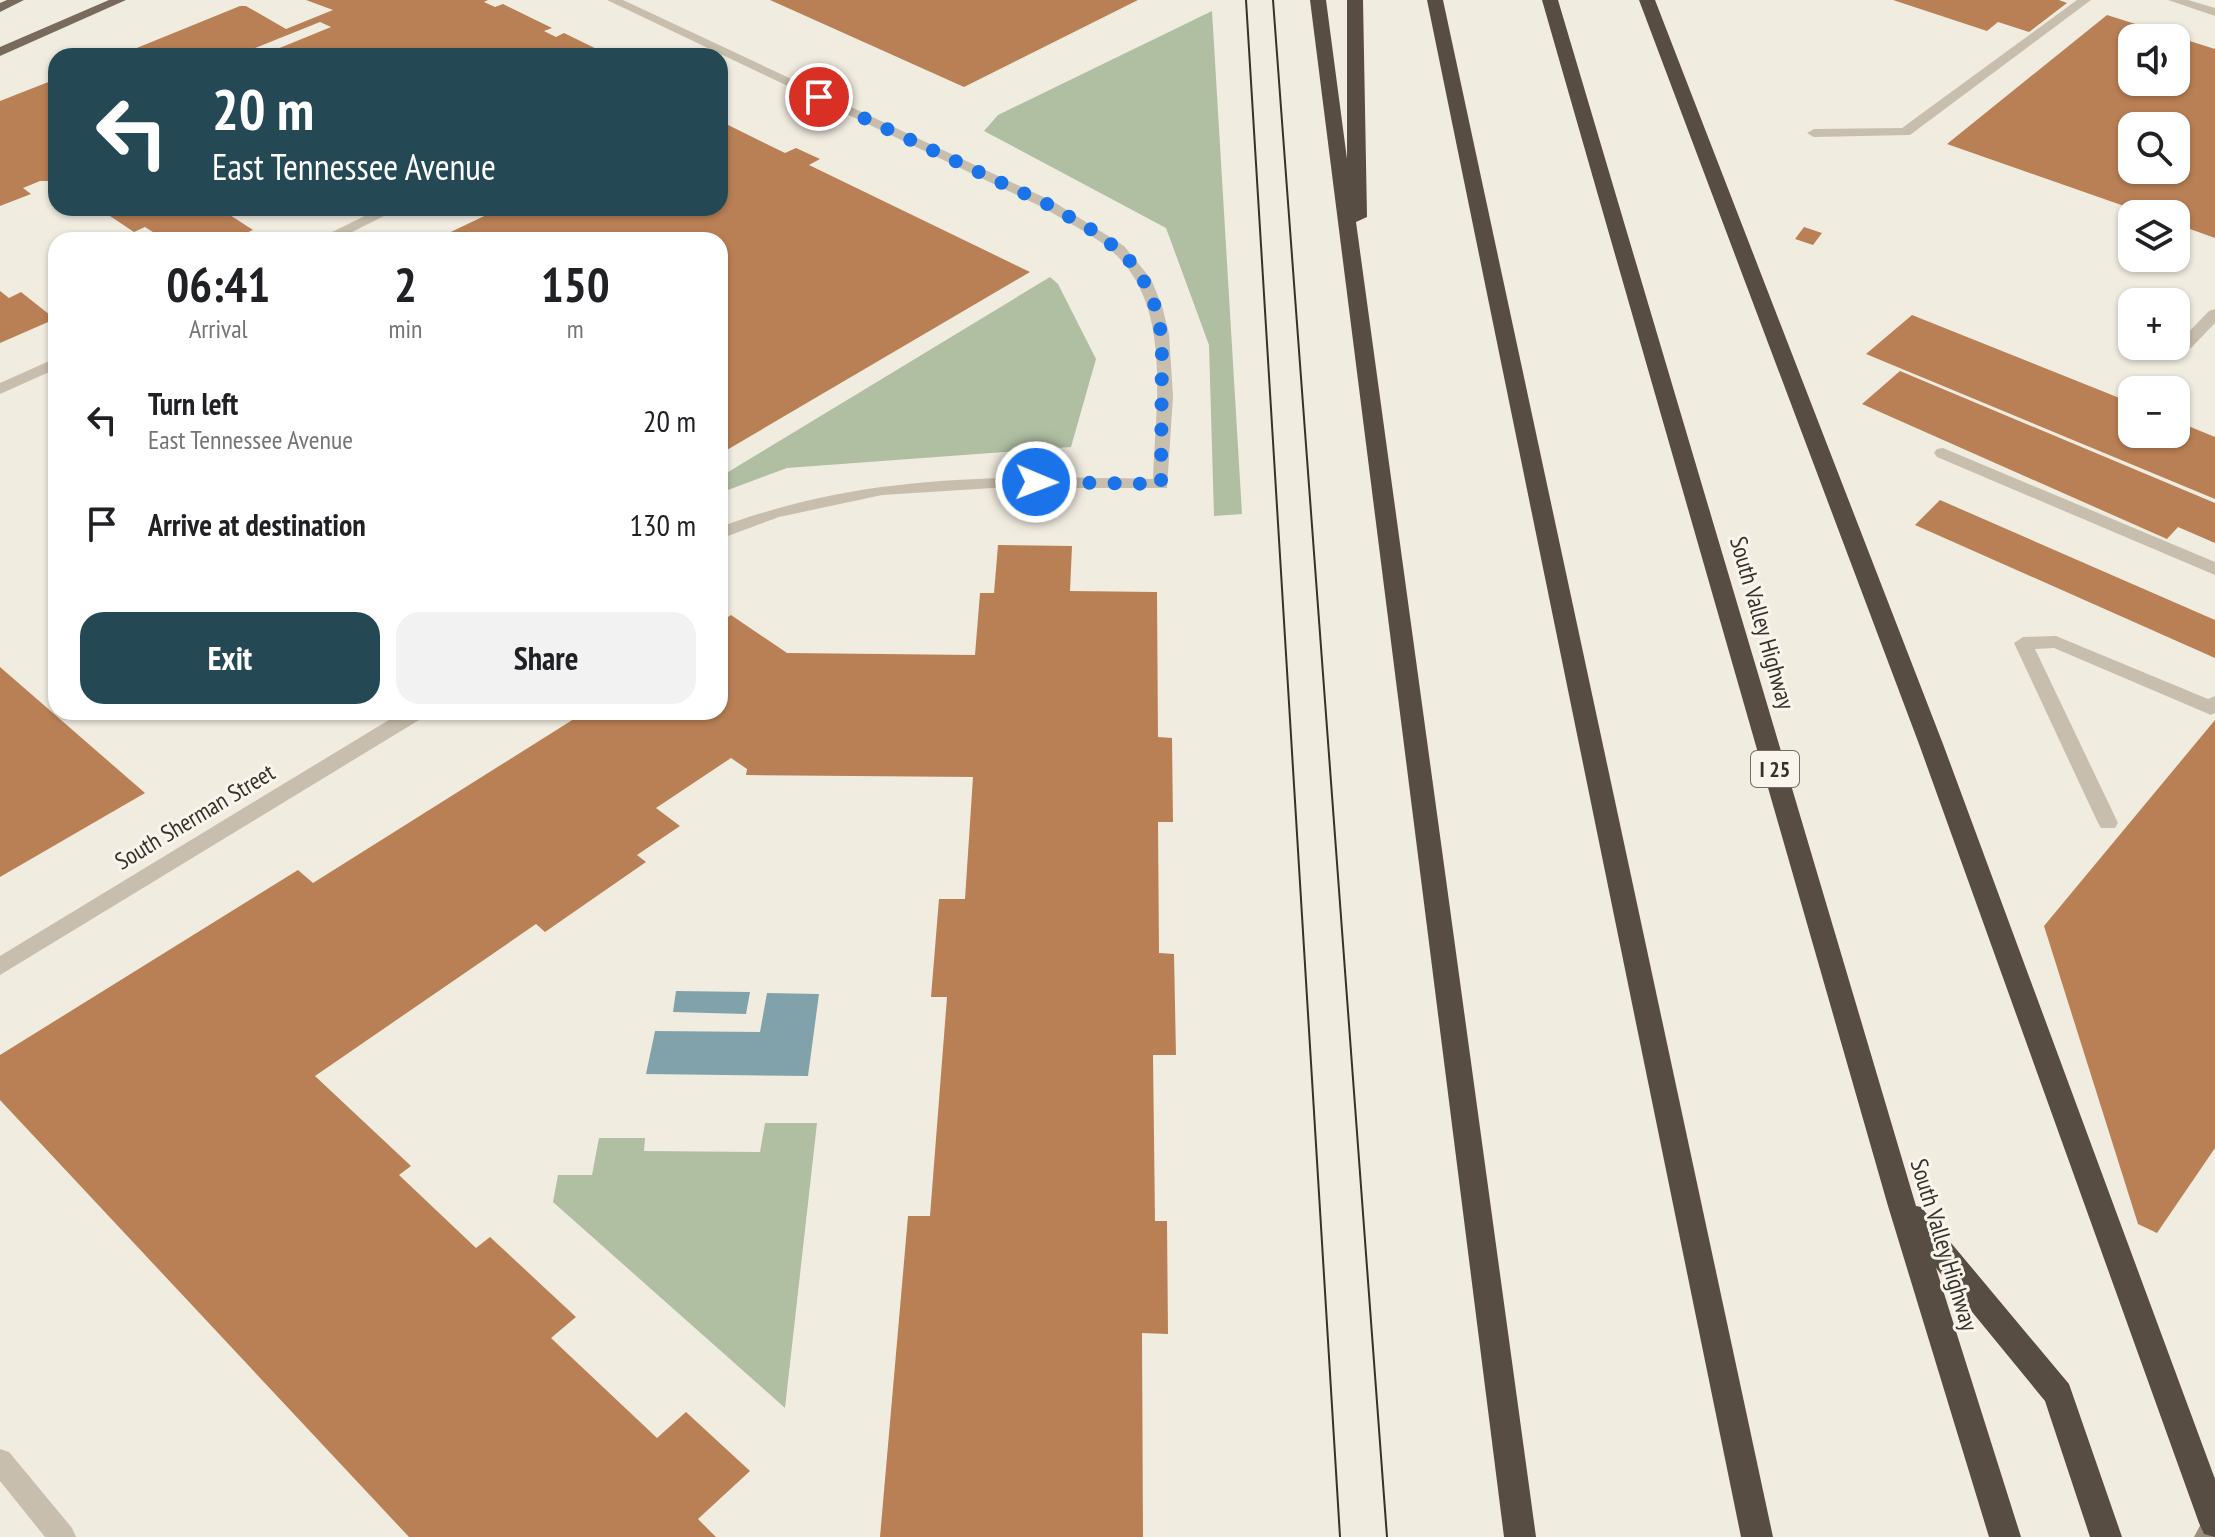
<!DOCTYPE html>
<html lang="en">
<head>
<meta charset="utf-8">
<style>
  body { margin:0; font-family:"PT Sans Narrow",sans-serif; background:#f2f2f2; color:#202124; height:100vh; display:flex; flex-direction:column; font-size:30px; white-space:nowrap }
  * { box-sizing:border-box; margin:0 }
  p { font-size:26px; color:#757577 }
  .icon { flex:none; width:44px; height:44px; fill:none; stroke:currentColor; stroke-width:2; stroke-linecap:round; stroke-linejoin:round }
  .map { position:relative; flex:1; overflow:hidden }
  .panel { position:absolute; left:48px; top:232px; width:680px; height:488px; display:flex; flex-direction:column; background:#fff; border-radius:24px; box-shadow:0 2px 6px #0004 }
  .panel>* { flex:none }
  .banner { position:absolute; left:48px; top:48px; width:680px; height:168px; border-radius:24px; box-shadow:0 2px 6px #0004; background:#244955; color:#fff; overflow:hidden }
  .buttons { position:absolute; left:2118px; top:24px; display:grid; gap:16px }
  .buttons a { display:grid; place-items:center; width:72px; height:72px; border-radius:16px; background:#fff; box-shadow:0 2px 6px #0004; font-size:40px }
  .pin { position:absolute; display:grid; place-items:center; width:68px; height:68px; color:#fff; margin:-34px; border:4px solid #fff; border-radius:50%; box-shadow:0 2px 8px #0007 }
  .me { position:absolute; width:88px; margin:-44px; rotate:91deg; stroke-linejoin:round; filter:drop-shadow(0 0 6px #0008) }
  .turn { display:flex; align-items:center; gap:28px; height:168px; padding:0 32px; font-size:36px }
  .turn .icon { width:104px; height:104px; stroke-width:2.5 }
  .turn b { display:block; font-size:56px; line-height:68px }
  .eta { display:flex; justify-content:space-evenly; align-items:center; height:136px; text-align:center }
  .eta b { font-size:48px; font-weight:700; line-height:56px }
  .cta { display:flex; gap:16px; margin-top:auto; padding:16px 32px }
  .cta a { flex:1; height:92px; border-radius:24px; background:#244955; color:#fff; font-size:32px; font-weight:700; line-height:92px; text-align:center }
  .cta a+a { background:#f2f2f2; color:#202124 }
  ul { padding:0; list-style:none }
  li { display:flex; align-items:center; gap:24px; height:104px; padding:0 32px }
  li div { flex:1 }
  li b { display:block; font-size:30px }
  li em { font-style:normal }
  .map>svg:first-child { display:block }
</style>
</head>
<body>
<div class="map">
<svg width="2215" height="1537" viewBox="0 0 2215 1537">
  <rect width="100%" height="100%" fill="#f1ece0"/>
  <g fill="#b0bfa2">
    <path d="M 1212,11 L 1242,514 L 1214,516 L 1209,345 L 1166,228 L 984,131 L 998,115 Z"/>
    <path d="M 1050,277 L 1058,284 L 1096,359 L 1071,447 L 787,468 L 720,493 L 720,477 Z"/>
    <path d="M 765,1123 L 817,1123 L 785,1408 L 553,1202 L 558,1175 L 592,1175 L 599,1138 L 645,1138 L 644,1151 L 760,1152 Z"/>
  </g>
  <g fill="#82a2ab">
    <path d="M 676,991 L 750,992 L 746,1014 L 673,1012 Z"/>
    <path d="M 767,993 L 819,994 L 808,1076 L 646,1074 L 655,1031 L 760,1032 Z"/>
  </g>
  <g fill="#ba8055" fill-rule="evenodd">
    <path d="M 306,0 L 488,0 L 484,2 L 495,7 L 503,4 L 552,28 L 544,31 L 556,37 L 564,33 L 611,56 L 260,56 L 331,27 L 320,22 L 235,56 L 117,56 L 240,6 L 246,6 L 286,29 L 333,10 Z"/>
    <path d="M 770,0 L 1138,0 L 964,87 Z"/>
    <path d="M 1893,0 L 2059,0 L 2067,3 L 2029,32 L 1998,22 L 1987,31 Z"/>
    <path d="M 2107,15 L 2215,49 L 2215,238 L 2176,224 L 2176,214 L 2147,214 L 1947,144 ZM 2132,38 L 2176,38 L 2176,82 L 2132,82 ZM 2132,126 L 2176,126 L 2176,170 L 2132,170 Z"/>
    <path d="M 56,79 L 56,181 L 40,181 L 23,188 L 31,194 L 0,206 L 0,101 Z"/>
    <path d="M 720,121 L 785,153 L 796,148 L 820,159 L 809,165 L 1030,272 L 720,454 L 720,240 L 434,240 L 501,208 L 720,208 Z"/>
    <path d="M 98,208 L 219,208 L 253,230 L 230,240 L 143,240 L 156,234 L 145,227 L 134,232 Z"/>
    <path d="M 1804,227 L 1822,233 L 1813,245 L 1795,239 Z"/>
    <path d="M 0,291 L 9,298 L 21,292 L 55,319 L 0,343 Z"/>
    <path d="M 1912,315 L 2132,403 L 2132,434 L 2176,434 L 2176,421 L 2215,437 L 2215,499 L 1866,354 Z"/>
    <path d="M 1900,371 L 2215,503 L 2215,543 L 2178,527 L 2167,539 L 1862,404 Z"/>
    <path d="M 1940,500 L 2215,620 L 2215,658 L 1915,525 Z"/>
    <path d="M 998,545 L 1072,546 L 1070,591 L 1157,592 L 1158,737 L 1172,738 L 1173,822 L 1158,822 L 1159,953 L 1174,954 L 1176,1055 L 1153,1055 L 1155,1221 L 1167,1221 L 1168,1334 L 1142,1333 L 1143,1537 L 880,1537 L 908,1216 L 930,1216 L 947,997 L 931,997 L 939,899 L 965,899 L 973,777 L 746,775 L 747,769 L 731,758 L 656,808 L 680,826 L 637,855 L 646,862 L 545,932 L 536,924 L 315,1076 L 411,1166 L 399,1175 L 476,1248 L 490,1237 L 576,1317 L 551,1338 L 657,1438 L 686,1412 L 750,1471 L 698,1519 L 716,1537 L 409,1537 L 0,1100 L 0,1055 L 298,870 L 313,883 L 585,712 L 720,712 L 720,622 L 731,615 L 787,653 L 975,655 L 980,593 L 994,593 Z"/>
    <path d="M 0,667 L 145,793 L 0,877 Z"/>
    <path d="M 2215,720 L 2215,1148 L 2157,1233 L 2138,1224 L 2044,926 Z"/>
  </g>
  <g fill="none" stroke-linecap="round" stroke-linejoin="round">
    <g fill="#c8bead" fill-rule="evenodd">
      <path d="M 2077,0 L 2091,0 L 1910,135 L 1814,137 L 1807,133 L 1814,129 L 1902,128 Z"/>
      <path d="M 2215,309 L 2215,323 L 2191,348 L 2179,348 L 2179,342 L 2209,311 Z"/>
      <path d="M 1943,448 L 2215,562 L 2215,575 L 1937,457 L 1934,453 L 1937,449 Z"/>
      <path d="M 2056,636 L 2208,699 L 2215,696 L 2215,713 L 2211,715 L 2054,648 L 2035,649 L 2118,823 L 2115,828 L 2101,828 L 2098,823 L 2014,643 L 2023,637 Z"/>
    </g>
    <g fill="#c8bead" fill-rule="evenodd">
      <path d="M 607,0 L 623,0 L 1054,202 L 1124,246 L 1151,279 L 1162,306 L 1169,334 L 1173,396 L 1167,488 L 993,488 L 882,495 L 779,517 L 720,539 L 720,527 C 866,473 1000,476 1153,479 C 1155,410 1172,314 1120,259 C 1100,237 1069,224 1044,208 Z"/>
      <path d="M 2168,0 L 2188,0 L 2215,8 L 2215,16 Z"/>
      <path d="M 381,208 L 400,208 L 336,240 L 316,240 Z"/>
      <path d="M 56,358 L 56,369 L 0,394 L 0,383 Z"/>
      <path d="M 402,712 L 427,712 L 424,717 L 0,975 L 0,956 Z"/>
    </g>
    <path fill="#c8bead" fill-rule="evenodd" d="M 0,1449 L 9,1452 L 72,1528 L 76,1537 L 45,1537 L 0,1481 Z"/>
    <path fill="#9c8f7f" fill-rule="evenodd" d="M 2215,1512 L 2215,1537 L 2194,1537 L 2205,1516 Z"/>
    <g fill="#786b5e" fill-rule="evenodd">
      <path d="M 7,0 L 24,0 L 0,12 L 0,3 Z"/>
      <path d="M 109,0 L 126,0 L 0,56 L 0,47 Z"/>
    </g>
    <g fill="#574d43" fill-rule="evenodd">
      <path d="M 1310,0 L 1326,0 L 1347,159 L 1347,0 L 1363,0 L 1367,217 L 1356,222 L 1536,1537 L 1504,1537 Z"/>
      <path d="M 1427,0 L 1443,0 L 1773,1537 L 1741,1537 Z"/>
      <path d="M 1542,0 L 1558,0 L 1916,1206 L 1921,1207 L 2069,1384 L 2122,1537 L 2090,1537 L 2045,1401 L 1936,1268 L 2021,1537 L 1989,1537 L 1888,1206 Z"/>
      <path d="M 1639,0 L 1655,0 L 1943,744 L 2215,1479 L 2215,1537 L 2204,1534 L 2199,1523 L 1919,744 Z"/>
    </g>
    <g stroke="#37312b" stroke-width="2">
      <path d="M 1246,0 L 1340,1537"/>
      <path d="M 1273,0 L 1387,1537"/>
    </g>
  </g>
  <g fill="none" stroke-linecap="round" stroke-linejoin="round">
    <path stroke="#1a73e8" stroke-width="14" stroke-dasharray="0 25.2" d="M 819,97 L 1049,205 L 1097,233 L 1127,257 L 1145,283 L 1157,311 L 1162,339 L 1161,484 L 1036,482"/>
  </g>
  <g text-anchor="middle" stroke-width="6" stroke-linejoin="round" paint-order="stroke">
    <rect fill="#f9f5ed" stroke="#716c65" stroke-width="2" x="1751" y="751" width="48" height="36" rx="6"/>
    <g font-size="22" font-weight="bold" fill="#37312b">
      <text x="1775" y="777">I 25</text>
    </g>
    <g font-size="24" fill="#37312b" stroke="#f9f5ed">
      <text transform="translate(1762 623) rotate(74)" y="8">South Valley Highway</text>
      <text transform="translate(195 817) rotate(-31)" y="8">South Sherman Street</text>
      <text transform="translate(1944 1245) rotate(73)" y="8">South Valley Highway</text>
    </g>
  </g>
</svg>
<div class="buttons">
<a><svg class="icon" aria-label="sound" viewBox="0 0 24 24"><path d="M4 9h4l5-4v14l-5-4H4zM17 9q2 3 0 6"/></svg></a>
<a><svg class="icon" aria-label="search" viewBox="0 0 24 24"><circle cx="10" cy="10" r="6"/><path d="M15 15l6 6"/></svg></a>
<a><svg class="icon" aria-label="layers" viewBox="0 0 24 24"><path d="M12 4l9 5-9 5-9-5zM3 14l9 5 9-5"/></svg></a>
<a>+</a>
<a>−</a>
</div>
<div class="pin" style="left:819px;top:97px;background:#d93025"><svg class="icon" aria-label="arrive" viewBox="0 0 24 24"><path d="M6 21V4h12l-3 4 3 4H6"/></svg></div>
<svg class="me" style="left:1036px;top:482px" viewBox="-20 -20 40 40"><circle r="17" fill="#1a73e8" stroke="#fff" stroke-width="3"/><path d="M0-11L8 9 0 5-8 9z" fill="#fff"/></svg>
<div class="banner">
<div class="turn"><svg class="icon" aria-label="left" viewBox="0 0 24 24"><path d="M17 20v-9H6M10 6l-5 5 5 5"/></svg><div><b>20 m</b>East Tennessee Avenue</div></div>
</div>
<section class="panel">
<div class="eta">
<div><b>06:41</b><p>Arrival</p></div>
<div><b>2</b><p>min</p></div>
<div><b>150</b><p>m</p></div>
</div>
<ul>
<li><svg class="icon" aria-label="left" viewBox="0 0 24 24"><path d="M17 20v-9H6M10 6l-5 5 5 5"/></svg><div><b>Turn left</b><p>East Tennessee Avenue</p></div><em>20 m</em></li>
<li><svg class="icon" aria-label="arrive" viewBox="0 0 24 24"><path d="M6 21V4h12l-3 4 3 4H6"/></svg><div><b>Arrive at destination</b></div><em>130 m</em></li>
</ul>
<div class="cta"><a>Exit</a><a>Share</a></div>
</section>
</div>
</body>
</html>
